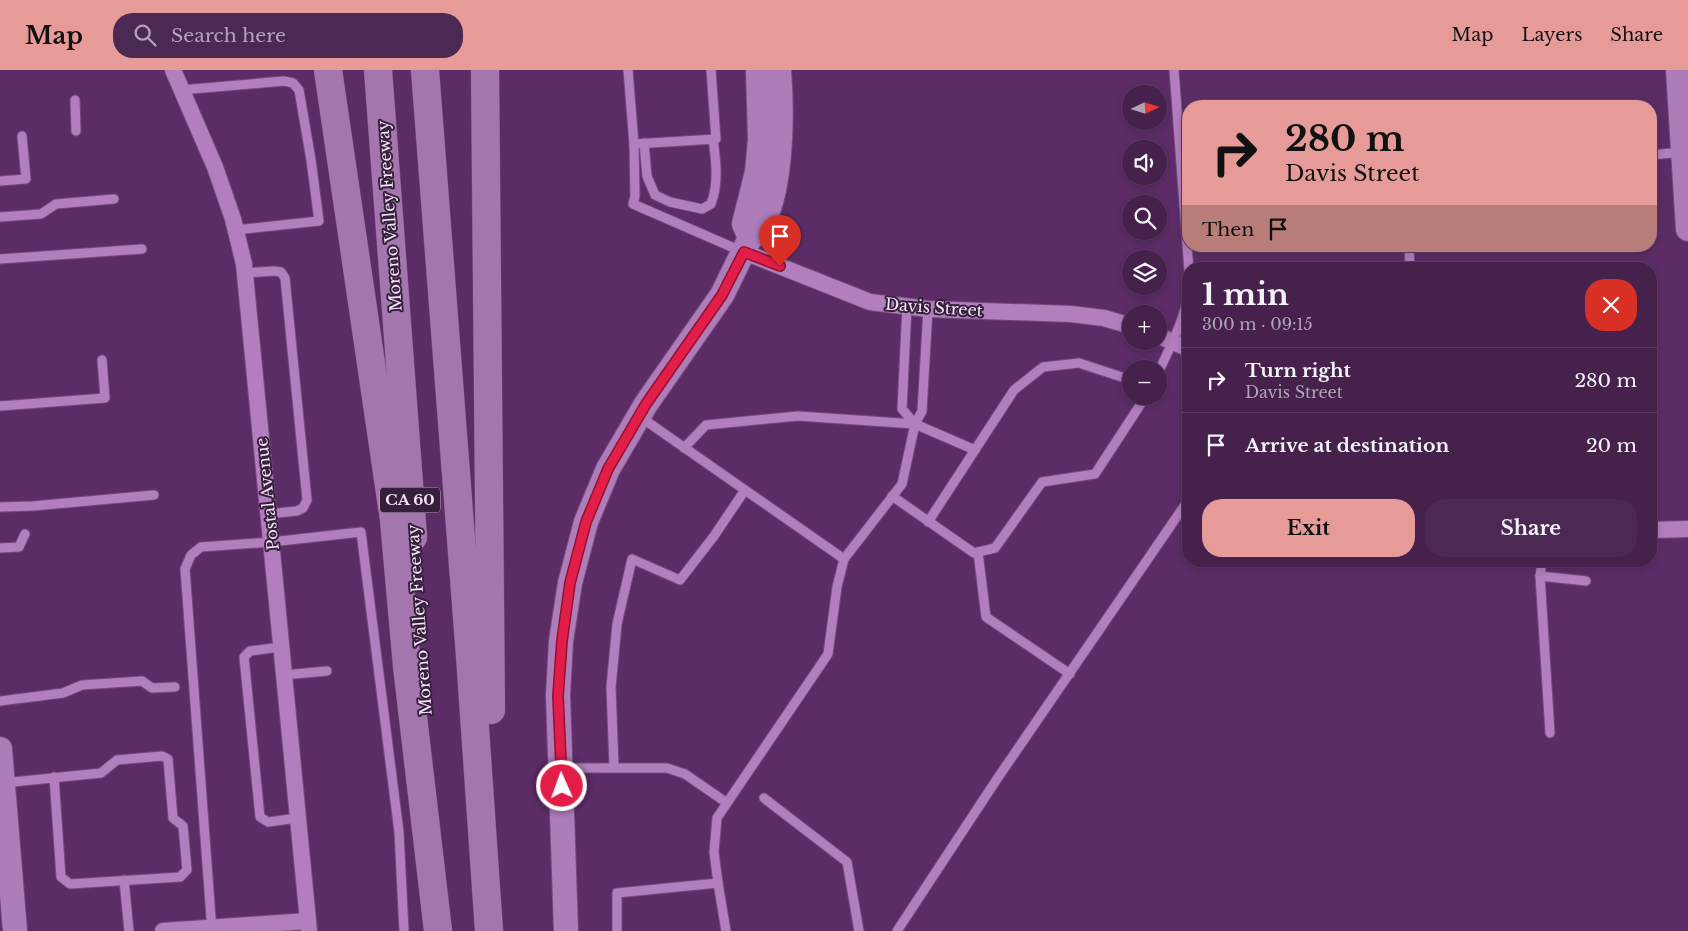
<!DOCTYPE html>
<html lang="en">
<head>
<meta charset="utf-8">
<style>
  body { margin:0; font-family:"Libre Baskerville",serif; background:#4c2953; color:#f1f3f6; height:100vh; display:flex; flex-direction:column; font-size:19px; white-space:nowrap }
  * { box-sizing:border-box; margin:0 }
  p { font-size:16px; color:#b0a3b5 }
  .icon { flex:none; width:28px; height:28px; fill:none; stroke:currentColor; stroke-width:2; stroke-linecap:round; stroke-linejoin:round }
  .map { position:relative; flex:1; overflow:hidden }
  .drawer { position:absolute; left:1182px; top:192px; width:475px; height:305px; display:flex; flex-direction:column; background:#45214c; border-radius:20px; box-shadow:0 2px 8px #0003,0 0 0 1px #5d3e64 }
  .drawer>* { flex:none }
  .top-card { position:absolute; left:1182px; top:30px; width:475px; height:152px; border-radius:20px; box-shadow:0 2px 8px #0003,0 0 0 1px #5d3e64; background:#e69b98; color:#111; overflow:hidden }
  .needle { width:32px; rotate:86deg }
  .buttons { position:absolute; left:1122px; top:15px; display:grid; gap:10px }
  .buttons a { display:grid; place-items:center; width:45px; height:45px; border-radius:50%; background:#45214c; box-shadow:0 2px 8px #0003,0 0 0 1px #5d3e64; font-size:25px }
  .pin { position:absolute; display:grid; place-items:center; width:42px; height:42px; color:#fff; margin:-51px -21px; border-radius:50% 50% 50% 0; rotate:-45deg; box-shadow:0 0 5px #0007 }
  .pin .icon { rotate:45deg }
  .me { position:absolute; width:55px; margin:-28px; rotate:358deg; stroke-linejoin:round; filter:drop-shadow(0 0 4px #0008) }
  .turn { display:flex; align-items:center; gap:18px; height:105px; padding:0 20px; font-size:22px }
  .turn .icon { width:65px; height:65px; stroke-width:2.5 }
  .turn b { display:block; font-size:35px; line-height:42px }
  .then { display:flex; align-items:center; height:48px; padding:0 20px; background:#0003; gap:10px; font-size:19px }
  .round { display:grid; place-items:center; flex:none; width:52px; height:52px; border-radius:20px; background:#4c2953 }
  .overview { display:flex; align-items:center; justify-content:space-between; height:85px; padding:0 20px }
  h1 { font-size:30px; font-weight:700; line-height:38px }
  .button { display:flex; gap:10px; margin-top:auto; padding:10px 20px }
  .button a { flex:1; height:58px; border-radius:20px; background:#e69b98; color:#111; font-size:20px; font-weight:700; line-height:58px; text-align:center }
  .button a+a { background:#4c2953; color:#f1f3f6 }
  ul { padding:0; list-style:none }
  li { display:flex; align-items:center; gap:15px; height:65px; padding:0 20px; border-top:1px solid #5d3e64 }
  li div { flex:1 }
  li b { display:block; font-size:19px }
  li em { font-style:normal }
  header { display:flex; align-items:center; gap:30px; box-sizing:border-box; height:70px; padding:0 25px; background:#e69b98; color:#111 }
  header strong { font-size:24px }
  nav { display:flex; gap:28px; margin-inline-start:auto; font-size:18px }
  .search { width:350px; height:45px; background:#4c2953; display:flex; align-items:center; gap:12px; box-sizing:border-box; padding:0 18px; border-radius:20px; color:#b0a3b5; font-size:19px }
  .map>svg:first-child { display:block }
</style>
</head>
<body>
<header>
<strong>Map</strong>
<div class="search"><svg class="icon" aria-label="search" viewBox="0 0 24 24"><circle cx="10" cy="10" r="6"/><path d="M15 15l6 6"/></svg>Search here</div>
<nav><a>Map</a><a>Layers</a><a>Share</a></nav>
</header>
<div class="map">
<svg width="1688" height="861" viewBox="0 0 1688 861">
  <rect width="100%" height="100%" fill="#5c2c66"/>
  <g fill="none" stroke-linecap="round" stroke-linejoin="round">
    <g stroke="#744b7c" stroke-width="11">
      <g id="lane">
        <path d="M 628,0 L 634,74"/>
        <path d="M 711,0 L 716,69 L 634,74 L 635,126 L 633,134 L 741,181"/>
        <path d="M 1174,0 L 1189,201"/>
        <path d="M 181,20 L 284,11 L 293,13 L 299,20 L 311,90 L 319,151 L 236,160"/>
        <path d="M 75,30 L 76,61"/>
        <path d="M 644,73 L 647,106 L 655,125 L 670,132 L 702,139 L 711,134 C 719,113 716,91 713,69"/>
        <path d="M 1651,85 L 1683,82"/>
        <path d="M 0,111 L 26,109 L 22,66"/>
        <path d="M 0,147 L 41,144 L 56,134 L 114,129"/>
        <path d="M 1409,176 L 1410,199"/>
        <path d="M 0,189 L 142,179"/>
        <path d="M 245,203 L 274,201 L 281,202 L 285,208 L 307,430 L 303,438 L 297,441 L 268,444"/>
        <path d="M 907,236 L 902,339 L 915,354"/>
        <path d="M 1159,301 C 1171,275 1185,249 1189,220"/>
        <path d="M 0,336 L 105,328 L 102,290"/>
        <path d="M 639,346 L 844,489 L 837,517 L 828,584 L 727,733"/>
        <path d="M 684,378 L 706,355 L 798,346 L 915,354 L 975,380"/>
        <path d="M 892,426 L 974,483 L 995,478 L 1042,412 L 1095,404 L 1146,326"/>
        <path d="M 0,437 L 33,436 L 154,425"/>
        <path d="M 928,452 L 1014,320 L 1043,297 L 1079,293 L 1131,310"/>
        <path d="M 0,478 L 19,477 L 25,464"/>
        <path d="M 978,482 L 986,547 L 1070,604"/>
        <path d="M 844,489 L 902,414 L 915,354 L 922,341 L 928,239"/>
        <path d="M 1542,491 L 1540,506 L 1550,663"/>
        <path d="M 1540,506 L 1586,511"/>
        <path d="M 281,577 L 250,581 L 244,587 L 260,747 L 268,752 L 298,748"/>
        <path d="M 284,605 L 327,601"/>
        <path d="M 0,631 L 63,623 L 82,615 L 142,611 L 152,618 L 175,617"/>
        <path d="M 614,697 L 611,617 L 617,554 L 632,489 L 680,510 L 714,466 L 745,420"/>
        <path d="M 562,698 L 667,698 L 685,704 L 727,733 L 717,748 L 714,782 L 718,813 L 617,823 L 617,861"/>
        <path d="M 3,713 L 101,703 L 117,690 L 162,686 L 168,689 L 173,748 L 183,756 L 187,800 L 180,807 L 70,814 L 61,807 L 54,707"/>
        <path d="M 764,728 L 847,792 L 859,861"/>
        <path d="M 124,810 L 129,861"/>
        <path d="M 718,813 L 726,861"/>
        <path d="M 212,861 L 185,499 L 191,485 L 201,477 L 271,472 L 361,462 L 399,762 L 404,861"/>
        <path d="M 897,861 L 997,709 L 1189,429"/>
      </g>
    </g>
    <g stroke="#744b7c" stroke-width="18">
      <g id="street">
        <path d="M 173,0 L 215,97 L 233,149 L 244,194 L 309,861"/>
        <path d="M 744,182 L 870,232 L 928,239 L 1071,244 L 1104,248 L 1131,256"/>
        <path d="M 1159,266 L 1189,279"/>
        <path d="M 1651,460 L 1688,459"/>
        <path d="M 163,861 L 308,851"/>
      </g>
    </g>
    <g stroke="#744b7c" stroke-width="26">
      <g id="secondary">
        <path d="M 1678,0 L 1688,159"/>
        <path d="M 750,168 L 744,154 L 757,102 L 760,70 L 758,0"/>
        <path d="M 0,679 L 15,861"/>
        <path d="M 566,861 L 558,625 L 561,571 L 570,513 L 586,452 L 608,399 L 646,334 L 722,225 L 750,168 L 762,161 C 766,147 771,134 774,120 C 782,80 782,40 779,0"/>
      </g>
    </g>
    <g stroke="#744b7c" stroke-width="29">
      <g id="highway">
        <path d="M 328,0 L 394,450 L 407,596 L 438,861"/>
        <path d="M 378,0 L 413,467"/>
        <path d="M 425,0 L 470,586 L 489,861"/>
        <path d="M 485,0 L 491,640"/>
      </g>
    </g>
    <use href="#lane" stroke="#b27ebe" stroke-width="9"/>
    <use href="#street" stroke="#b27ebe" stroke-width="16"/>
    <use href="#secondary" stroke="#ae7cb9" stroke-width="24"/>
    <use href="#highway" stroke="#a476ae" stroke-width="28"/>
  </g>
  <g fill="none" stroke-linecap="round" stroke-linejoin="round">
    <g stroke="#92132f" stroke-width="12">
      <path id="route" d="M 562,716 L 558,626 L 562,571 L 570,513 L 586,452 L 608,399 L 646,334 L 722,225 L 744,182 L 780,196"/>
    </g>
    <use href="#route" stroke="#e11d48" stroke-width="9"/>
  </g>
  <g text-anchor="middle" stroke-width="4" stroke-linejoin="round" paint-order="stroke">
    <rect fill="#35203a" stroke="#bea8c3" stroke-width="1" x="380" y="417.5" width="60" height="25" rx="4"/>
    <g font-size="15" font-weight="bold" fill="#f9e3fe">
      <text x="410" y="435">CA 60</text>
    </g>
    <g font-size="16" fill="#f9e3fe" stroke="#35203a">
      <text transform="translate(389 146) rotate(-94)" y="6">Moreno Valley Freeway</text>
      <text transform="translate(934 237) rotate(4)" y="6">Davis Street</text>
      <text transform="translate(267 424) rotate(-96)" y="6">Postal Avenue</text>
      <text transform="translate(419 550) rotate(-94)" y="6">Moreno Valley Freeway</text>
    </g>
  </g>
</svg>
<div class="buttons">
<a><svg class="needle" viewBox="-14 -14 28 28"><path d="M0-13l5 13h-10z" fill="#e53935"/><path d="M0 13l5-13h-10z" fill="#b0a3b5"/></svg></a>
<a><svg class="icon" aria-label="sound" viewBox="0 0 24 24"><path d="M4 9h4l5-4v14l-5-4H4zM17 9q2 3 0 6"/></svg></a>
<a><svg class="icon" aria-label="search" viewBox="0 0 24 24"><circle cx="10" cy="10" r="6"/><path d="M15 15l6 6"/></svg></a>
<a><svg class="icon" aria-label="layers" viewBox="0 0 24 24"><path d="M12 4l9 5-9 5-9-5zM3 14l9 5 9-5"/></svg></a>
<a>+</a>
<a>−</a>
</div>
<div class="pin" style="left:780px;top:196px;background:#d93025"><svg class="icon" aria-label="arrive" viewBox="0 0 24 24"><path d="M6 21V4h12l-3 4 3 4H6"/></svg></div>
<svg class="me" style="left:562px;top:716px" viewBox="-20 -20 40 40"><circle r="17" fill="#e11d48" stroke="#fff" stroke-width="3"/><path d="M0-11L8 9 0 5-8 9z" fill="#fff"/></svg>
<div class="top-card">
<div class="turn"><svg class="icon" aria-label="right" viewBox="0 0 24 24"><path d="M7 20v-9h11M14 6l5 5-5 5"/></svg><div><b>280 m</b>Davis Street</div></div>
<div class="then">Then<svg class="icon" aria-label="arrive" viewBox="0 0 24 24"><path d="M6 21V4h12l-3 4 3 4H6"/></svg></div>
</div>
<section class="drawer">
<div class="overview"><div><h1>1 min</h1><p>300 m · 09:15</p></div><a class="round" style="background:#d93025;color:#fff"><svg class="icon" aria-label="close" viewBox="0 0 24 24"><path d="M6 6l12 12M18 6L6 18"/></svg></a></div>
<ul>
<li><svg class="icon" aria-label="right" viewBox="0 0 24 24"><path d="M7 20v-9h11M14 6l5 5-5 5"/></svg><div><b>Turn right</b><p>Davis Street</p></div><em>280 m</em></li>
<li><svg class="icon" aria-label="arrive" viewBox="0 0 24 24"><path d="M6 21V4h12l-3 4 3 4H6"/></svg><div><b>Arrive at destination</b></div><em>20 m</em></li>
</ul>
<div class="button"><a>Exit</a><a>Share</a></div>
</section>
</div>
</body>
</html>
